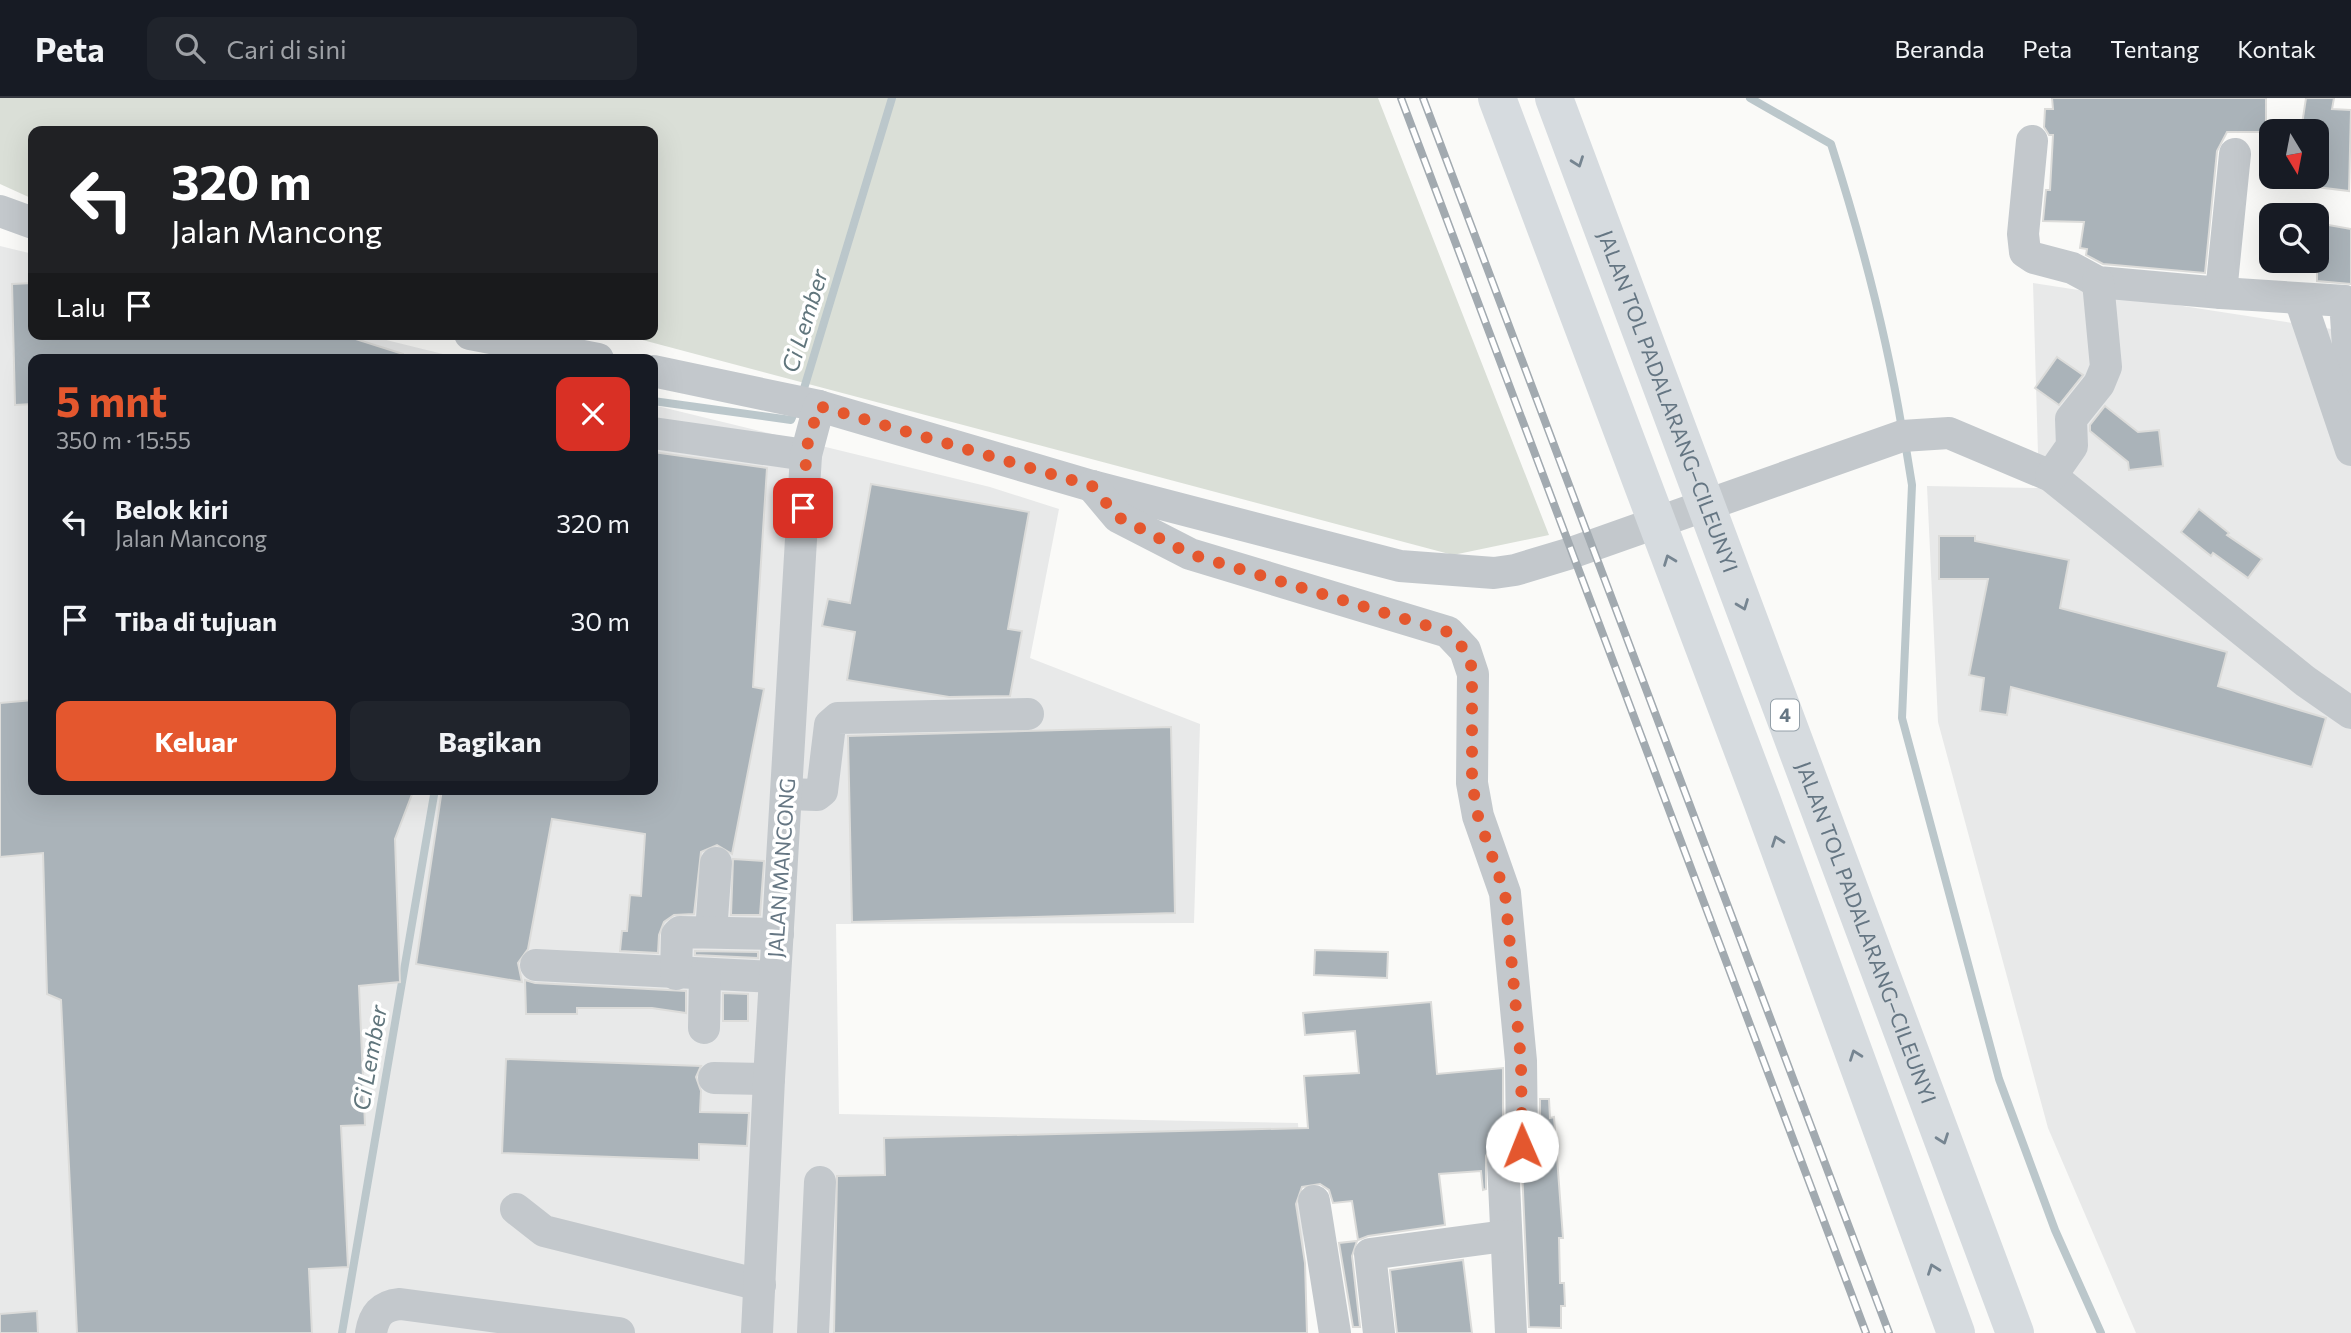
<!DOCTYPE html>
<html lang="id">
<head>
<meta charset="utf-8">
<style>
  body { margin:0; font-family:Commissioner,sans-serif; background:#20242c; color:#f1f3f6; height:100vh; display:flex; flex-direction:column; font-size:26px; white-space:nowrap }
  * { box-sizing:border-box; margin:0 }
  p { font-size:23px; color:#9ea1a6 }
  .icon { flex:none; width:38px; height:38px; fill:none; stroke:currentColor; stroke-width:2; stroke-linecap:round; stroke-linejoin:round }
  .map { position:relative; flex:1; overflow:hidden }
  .drawer { position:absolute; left:28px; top:256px; width:630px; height:441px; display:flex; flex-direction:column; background:#171b24; border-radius:14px; box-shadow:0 7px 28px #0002 }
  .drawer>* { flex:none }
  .top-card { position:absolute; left:28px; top:28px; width:630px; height:214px; border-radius:14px; box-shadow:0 7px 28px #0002; background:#202124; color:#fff; overflow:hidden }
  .needle { width:46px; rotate:170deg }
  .buttons { position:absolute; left:2259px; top:21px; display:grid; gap:14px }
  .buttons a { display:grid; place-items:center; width:70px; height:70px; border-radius:14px; background:#171b24; box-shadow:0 7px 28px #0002; font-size:35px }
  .pin { position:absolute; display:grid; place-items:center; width:60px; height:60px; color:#fff; margin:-30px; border-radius:14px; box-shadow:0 4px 10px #0006 }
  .me { position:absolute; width:77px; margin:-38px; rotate:359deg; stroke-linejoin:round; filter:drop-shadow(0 0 5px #0008) }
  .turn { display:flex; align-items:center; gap:24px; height:147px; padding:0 28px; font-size:32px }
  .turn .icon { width:91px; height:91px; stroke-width:2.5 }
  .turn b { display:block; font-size:49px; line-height:60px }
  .then { display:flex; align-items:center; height:66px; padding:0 28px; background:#0003; gap:14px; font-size:26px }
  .round { display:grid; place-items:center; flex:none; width:74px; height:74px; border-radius:14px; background:#20242c }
  .headline { display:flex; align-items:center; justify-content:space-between; height:119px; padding:0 28px }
  h1 { font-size:42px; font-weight:700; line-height:52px; color:#e4572e }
  .action { display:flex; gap:14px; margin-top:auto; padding:14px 28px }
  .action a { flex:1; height:80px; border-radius:14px; background:#e4572e; color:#fff; font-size:28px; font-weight:700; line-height:80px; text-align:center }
  .action a+a { background:#20242c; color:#f1f3f6 }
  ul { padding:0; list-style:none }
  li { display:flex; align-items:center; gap:21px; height:98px; padding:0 28px }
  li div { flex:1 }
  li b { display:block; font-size:26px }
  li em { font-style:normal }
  header { display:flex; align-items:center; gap:42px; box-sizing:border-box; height:98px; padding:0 35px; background:#171b24; border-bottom:2px solid #363941 }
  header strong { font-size:33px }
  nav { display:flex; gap:38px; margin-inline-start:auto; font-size:24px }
  .search { width:490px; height:63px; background:#20242c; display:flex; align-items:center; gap:18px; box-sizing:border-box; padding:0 24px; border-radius:14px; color:#9ea1a6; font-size:26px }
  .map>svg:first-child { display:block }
</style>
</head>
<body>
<header>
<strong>Peta</strong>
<div class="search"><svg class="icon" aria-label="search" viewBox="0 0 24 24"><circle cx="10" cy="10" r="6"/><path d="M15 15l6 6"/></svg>Cari di sini</div>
<nav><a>Beranda</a><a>Peta</a><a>Tentang</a><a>Kontak</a></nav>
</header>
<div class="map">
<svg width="2351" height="1235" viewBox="0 0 2351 1235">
  <rect width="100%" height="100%" fill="#fafaf8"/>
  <g fill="#e8e9e9">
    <path d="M 0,148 L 33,156 L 33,236 L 362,236 L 463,261 L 33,261 L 33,691 L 653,691 L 653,307 L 990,389 L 1059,411 L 1030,560 L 1200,626 L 1194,825 L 836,826 L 839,1016 L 1298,1025 L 1308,1235 L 0,1235 Z"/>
    <path d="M 2033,185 L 2351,234 L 2351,1235 L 2136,1235 L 2048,1030 L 1938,624 L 1927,388 L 2039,390 Z"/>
  </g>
  <path fill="#dadfd7" d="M 0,0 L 1378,0 L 1549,437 L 1453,457 L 620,236 L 653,236 L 653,33 L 33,33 L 33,101 L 0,86 Z"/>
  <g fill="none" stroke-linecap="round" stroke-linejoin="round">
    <g stroke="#bbc7cb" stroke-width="8">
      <path d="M 1750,0 L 1831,46 C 1861,140 1886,234 1902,331"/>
      <path d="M 802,297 L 892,0"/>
      <path d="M 653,303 L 791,322 L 797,308"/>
      <path d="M 1905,344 L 1912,387 L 1902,620 L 1999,981 L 2055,1132 L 2101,1235"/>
      <path d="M 342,1235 L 435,691"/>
    </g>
  </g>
  <g fill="#aab3b9" stroke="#dcdcda" stroke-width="2">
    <path d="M 2052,0 L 2266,0 L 2266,34 L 2227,34 L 2217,53 L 2205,175 L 2103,166 L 2086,157 L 2087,151 L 2080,150 L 2084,124 L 2043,123 L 2046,92 L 2050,92 L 2053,37 L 2049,37 L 2044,29 L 2045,11 L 2053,11 Z"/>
    <path d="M 2306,0 L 2334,0 L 2332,11 L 2351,12 L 2349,93 L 2317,89 L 2317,33 L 2301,33 Z"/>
    <path d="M 2317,125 L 2351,131 L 2351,186 L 2317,183 Z"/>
    <path d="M 33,185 L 33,236 L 340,236 L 403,256 L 402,261 L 33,261 L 33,306 L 15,307 L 12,186 Z"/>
    <path d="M 2057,259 L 2083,277 L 2059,307 L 2035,290 Z"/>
    <path d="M 2105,308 L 2138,334 L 2159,332 L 2163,368 L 2129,372 L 2128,364 L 2090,333 L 2090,327 Z"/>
    <path d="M 653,354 L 767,370 L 753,589 L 764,591 L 732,756 L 717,747 L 701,754 L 694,816 L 674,817 L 664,824 L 659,837 L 658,855 L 620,853 L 622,833 L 627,833 L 630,797 L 641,798 L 645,736 L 552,721 L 528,851 L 518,865 L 522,884 L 416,866 L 442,691 L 653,691 Z"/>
    <path d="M 871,386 L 1029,414 L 1008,531 L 1022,533 L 1010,598 L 949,599 L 847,582 L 855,534 L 822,528 L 828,501 L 850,505 Z"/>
    <path d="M 2199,411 L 2229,435 L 2227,437 L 2262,461 L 2248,480 L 2213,455 L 2211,458 L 2181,434 Z"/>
    <path d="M 1939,438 L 1975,438 L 1975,443 L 2069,462 L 2060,510 L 2227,554 L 2218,588 L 2326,620 L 2312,669 L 2011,589 L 2007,617 L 1980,613 L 1984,580 L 1969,577 L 1988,481 L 1939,481 Z"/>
    <path d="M 33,602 L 33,691 L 414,691 L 395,741 L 400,884 L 359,888 L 365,1027 L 341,1028 L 348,1169 L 309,1171 L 312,1235 L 77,1235 L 61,902 L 47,896 L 43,755 L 0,759 L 0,605 Z"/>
    <path d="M 1171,629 L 1175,815 L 852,824 L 848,638 Z"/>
    <path d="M 733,761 L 764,763 L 760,817 L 731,817 Z"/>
    <path d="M 1315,852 L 1388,854 L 1387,880 L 1314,877 Z"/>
    <path d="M 695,853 L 758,854 L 758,860 L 695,857 Z"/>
    <path d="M 525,882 L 535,885 L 686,893 L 686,915 L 652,910 L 577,910 L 577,916 L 526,916 Z"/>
    <path d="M 723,895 L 748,896 L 748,923 L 723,923 Z"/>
    <path d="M 1431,904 L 1437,976 L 1503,970 L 1503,1038 L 1494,1042 L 1486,1058 L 1486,1091 L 1483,1092 L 1481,1073 L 1439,1076 L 1445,1127 L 1368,1138 L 1358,1142 L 1352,1103 L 1333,1105 L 1329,1092 L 1320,1086 L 1302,1089 L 1296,1106 L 1305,1165 L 1307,1235 L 834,1235 L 837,1078 L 885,1077 L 884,1040 L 1308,1030 L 1304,978 L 1359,975 L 1355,933 L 1305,937 L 1303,915 Z"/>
    <path d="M 506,961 L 701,968 L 696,979 L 701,993 L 700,1014 L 749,1015 L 747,1048 L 699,1046 L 699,1062 L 502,1055 Z"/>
    <path d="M 1540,1001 L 1549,1001 L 1550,1020 L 1554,1019 L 1563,1140 L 1559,1140 L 1560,1185 L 1564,1185 L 1565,1208 L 1561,1208 L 1561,1230 L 1529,1229 L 1522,1071 L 1536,1060 L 1540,1049 Z"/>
    <path d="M 1357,1143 L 1352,1158 L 1360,1229 L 1353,1229 L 1339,1145 Z"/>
    <path d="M 1463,1162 L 1472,1235 L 1397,1235 L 1390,1172 Z"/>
    <path d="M 37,1213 L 38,1235 L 0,1235 L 0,1216 Z"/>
  </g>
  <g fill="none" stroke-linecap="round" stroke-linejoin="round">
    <g stroke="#c3c8cc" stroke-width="32">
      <path d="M 2032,43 L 2023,136 L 2025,154 L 2034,160 L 2072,170 L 2098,184 L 2221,195 L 2235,56"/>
      <path d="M 0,113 L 33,125"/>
      <path d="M 2221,195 L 2345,203 L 2351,294"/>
      <path d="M 2300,201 L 2351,352"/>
      <path d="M 470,236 L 598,261"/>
      <path d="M 653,273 L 819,308 L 1092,388 L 1400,468 L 1494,475 L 1515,472 L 1568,456 L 1902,338 L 1949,335 L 2051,378 L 2305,583 L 2351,615"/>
      <path d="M 653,335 L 806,357"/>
      <path d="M 2051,378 L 2072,348 L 2071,321 L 2099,286 L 2106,269 L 2098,184"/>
      <path d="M 1092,388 L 1118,419 L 1190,456 L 1448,534 L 1465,552 L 1473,576 L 1472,685 L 1478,718 L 1505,795 L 1521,963 L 1522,1048 L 1517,1054 L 1506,1056 L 1503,1064 L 1511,1235"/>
      <path d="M 787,696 L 817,697 L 822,693 L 830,627 L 838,620 L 1028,616"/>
      <path d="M 711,834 L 716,765"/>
      <path d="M 536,867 L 775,879"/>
      <path d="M 676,876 L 677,837 L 680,834 L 778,836"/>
      <path d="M 704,930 L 705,877"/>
      <path d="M 714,980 L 769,981"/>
      <path d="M 1314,1103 L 1335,1235"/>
      <path d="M 516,1111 L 544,1133 L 760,1187"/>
      <path d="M 371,1235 C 374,1217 381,1208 400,1206 L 619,1235"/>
      <path d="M 757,1235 L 769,981 L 806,357 L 819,308"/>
      <path d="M 813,1235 L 820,1084"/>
      <path d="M 1379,1235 L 1370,1156 L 1505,1138"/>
    </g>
    <g stroke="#d6dbdf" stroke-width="38">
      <path d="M 1497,0 L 1762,703 L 1956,1235"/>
      <path id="s1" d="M 1554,0 L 2015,1235"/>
    </g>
    <g stroke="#a2aab0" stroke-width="8">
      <g id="rail">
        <path d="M 1401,0 L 1866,1235"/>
        <path d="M 1423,0 L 1889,1235"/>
      </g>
    </g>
    <use href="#rail" stroke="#fff" stroke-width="5" stroke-dasharray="16" stroke-linecap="butt"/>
  </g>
  <defs><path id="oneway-chevron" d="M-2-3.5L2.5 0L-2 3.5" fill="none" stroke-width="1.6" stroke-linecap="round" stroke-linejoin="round" transform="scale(1.75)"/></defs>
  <g stroke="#768591">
    <use href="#oneway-chevron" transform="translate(1578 64) rotate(70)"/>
    <use href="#oneway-chevron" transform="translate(1669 462) rotate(-111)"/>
    <use href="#oneway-chevron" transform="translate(1743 507) rotate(69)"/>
    <use href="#oneway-chevron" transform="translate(1777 743) rotate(-110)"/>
    <use href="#oneway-chevron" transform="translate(1855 957) rotate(-110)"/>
    <use href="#oneway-chevron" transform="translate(1943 1041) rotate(70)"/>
    <use href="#oneway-chevron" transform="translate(1933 1171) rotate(-110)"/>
  </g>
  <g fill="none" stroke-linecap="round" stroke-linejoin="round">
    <path stroke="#e4572e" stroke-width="12" stroke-dasharray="0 21.6" d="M 803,410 L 807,348 L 819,308 L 1092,388 L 1118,419 L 1190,456 L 1448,534 L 1465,552 L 1472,570 L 1472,685 L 1478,718 L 1505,795 L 1521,963 L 1522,1048"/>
  </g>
  <g text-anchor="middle" stroke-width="7" stroke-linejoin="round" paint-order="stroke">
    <rect fill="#fff" stroke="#939fa8" stroke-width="2" x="1771" y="601.5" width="28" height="31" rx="5"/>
    <g font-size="19" font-weight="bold" fill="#657683">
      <text x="1785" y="624">4</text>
    </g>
    <g font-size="21" fill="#657683" stroke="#fff">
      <text dy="7" stroke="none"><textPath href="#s1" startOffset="324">JALAN TOL PADALARANG–CILEUNYI</textPath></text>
      <text transform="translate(782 770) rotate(-86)" y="7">JALAN MANCONG</text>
      <text dy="7" stroke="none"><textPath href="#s1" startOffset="891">JALAN TOL PADALARANG–CILEUNYI</textPath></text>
    </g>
    <g font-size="23" font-style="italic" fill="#60757c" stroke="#fff">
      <text transform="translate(805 223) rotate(-73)" y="8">Ci Lember</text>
      <text transform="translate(370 960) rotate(-80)" y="8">Ci Lember</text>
    </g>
  </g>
</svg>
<div class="buttons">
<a><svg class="needle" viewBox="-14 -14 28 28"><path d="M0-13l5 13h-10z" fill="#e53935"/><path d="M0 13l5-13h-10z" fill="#9ea1a6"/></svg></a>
<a><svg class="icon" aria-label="search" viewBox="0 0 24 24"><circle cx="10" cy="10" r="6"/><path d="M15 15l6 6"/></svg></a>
</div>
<div class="pin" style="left:803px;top:410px;background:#d93025"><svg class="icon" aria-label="arrive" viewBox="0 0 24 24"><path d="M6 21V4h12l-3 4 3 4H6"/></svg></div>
<svg class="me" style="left:1522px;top:1048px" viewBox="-20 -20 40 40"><circle r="19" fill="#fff"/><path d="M0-13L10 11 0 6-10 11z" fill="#e4572e"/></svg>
<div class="top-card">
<div class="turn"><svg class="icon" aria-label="left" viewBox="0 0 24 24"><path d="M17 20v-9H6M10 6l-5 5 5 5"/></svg><div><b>320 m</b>Jalan Mancong</div></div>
<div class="then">Lalu<svg class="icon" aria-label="arrive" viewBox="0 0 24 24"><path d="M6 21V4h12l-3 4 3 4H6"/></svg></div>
</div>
<section class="drawer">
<div class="headline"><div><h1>5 mnt</h1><p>350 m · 15:55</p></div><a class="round" style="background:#d93025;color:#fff"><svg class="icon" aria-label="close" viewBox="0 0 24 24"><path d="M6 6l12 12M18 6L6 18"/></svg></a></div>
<ul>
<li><svg class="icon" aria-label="left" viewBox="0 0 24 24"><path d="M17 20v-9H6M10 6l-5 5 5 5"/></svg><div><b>Belok kiri</b><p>Jalan Mancong</p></div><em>320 m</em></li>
<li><svg class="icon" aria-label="arrive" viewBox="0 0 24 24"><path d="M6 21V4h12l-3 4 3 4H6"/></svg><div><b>Tiba di tujuan</b></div><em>30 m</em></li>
</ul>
<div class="action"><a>Keluar</a><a>Bagikan</a></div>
</section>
</div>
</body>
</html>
